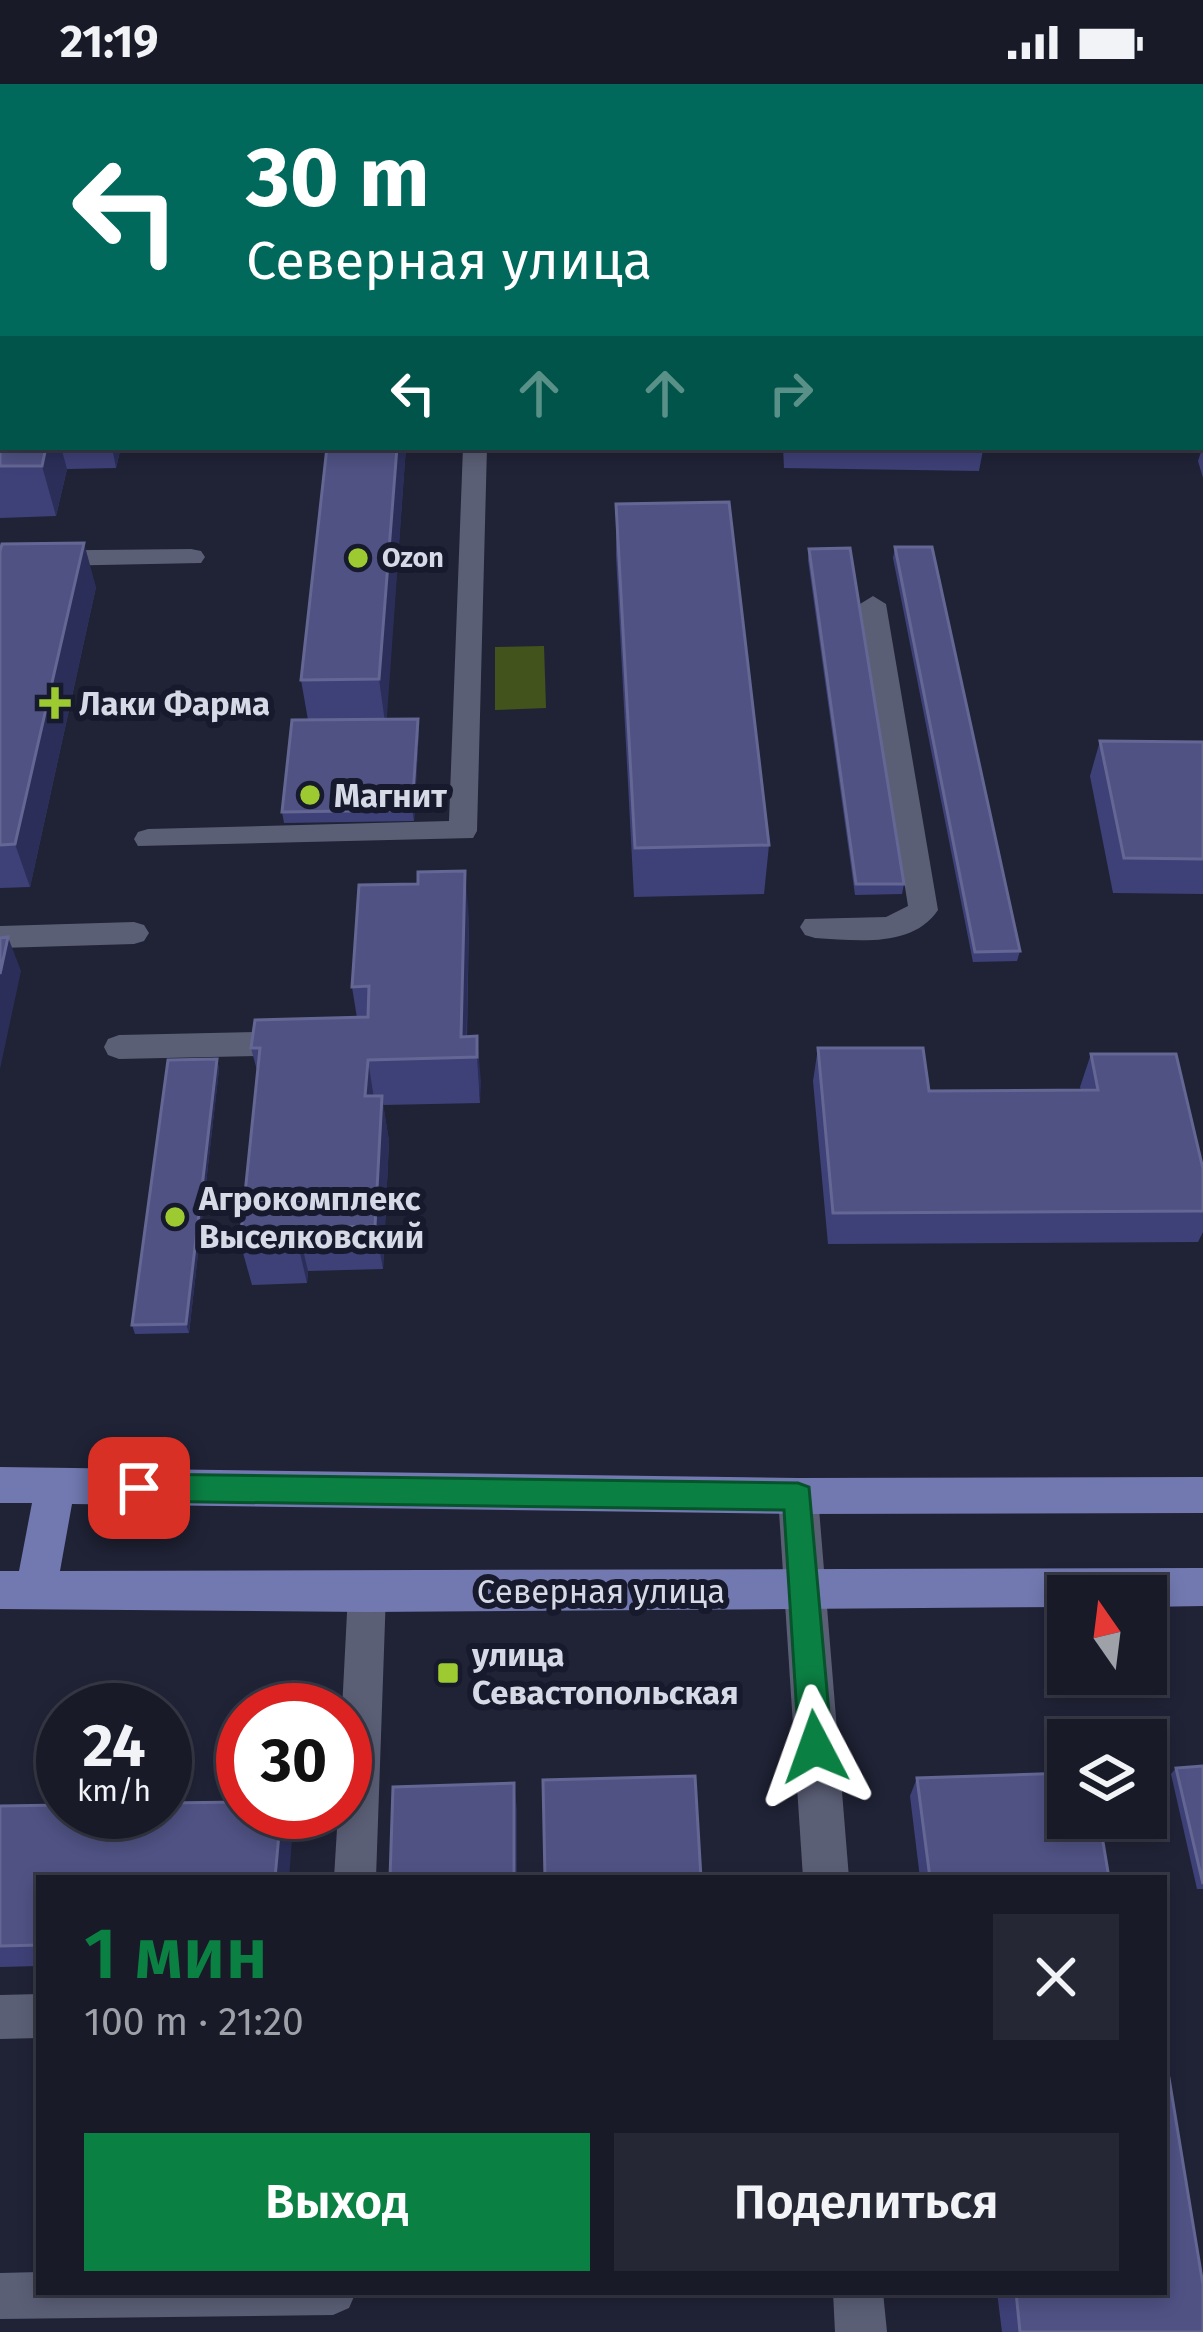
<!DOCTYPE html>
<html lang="ru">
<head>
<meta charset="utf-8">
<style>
  body { margin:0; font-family:"Fira Sans",sans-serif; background:#252734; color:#f1f3f6; height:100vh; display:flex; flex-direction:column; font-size:45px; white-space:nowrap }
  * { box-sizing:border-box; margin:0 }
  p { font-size:39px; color:#9fa1a8 }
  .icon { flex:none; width:66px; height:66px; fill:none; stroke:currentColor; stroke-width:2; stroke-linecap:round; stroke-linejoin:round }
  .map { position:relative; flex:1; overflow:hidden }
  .drawer { position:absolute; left:36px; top:1791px; width:1131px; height:420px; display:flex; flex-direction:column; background:#181a28; border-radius:0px; box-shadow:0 6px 18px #0003,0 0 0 3px #363845 }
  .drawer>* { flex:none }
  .hud { position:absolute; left:0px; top:0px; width:1203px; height:366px; box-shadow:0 6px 18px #0003,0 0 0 3px #363845; background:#00695c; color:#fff; overflow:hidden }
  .needle { width:78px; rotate:346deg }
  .tools { position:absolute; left:1047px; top:1491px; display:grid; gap:24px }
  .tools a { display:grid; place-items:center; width:120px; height:120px; border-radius:0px; background:#181a28; box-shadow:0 6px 18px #0003,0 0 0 3px #363845; font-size:60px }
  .speed { position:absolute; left:36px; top:1599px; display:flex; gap:24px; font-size:60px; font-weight:700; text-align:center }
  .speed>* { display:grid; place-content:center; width:156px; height:156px; border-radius:50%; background:#181a28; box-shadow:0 6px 18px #0003,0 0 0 3px #363845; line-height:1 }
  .speed small { font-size:30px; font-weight:400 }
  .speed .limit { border:18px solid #d22; background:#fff; color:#111 }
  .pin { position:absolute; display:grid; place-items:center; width:102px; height:102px; color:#fff; margin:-51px; border-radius:24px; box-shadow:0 6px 18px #0006 }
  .me { position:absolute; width:132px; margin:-66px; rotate:356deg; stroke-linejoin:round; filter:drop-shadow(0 0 9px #0008) }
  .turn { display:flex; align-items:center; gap:42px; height:252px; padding:0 48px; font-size:54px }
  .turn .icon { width:156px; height:156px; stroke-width:2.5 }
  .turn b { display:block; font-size:84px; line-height:102px }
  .lanes { display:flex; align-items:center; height:114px; padding:0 48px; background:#0003; justify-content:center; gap:60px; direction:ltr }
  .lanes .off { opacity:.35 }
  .round { display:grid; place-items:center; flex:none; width:126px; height:126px; border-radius:0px; background:#252734 }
  .head { display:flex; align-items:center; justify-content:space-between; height:204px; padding:0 48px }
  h1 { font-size:72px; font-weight:600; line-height:90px; color:#0b8043 }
  .action { display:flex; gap:24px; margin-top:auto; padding:24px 48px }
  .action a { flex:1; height:138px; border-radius:0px; background:#0b8043; color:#fff; font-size:48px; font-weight:600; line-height:138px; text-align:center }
  .action a+a { background:#252734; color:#f1f3f6 }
  .status { display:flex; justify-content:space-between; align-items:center; height:84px; padding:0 60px; background:#181a28; direction:ltr }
  .status svg { height:33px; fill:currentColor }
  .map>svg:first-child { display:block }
</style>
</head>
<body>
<div class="status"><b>21:19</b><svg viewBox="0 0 49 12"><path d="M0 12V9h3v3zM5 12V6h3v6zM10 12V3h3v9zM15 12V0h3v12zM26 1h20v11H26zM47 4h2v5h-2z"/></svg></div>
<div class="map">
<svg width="1203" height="2248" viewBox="0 0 1203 2248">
  <rect width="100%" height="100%" fill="#202336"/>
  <path fill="#42541c" d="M 544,562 L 546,624 L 495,626 L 495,563 Z"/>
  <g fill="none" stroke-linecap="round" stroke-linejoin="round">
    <g fill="#5b5f76" fill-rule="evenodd">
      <path d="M 3,67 L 3,80 L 0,81 L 0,68 Z"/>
      <rect x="0" y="261" width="3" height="14"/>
      <path d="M 463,363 L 487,363 L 477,747 L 473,754 L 138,762 L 134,755 L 138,748 L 148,745 L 449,737 Z"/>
      <path d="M 873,512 L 886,520 L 938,826 C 912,865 855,856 815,854 L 805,851 L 800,843 L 805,835 L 886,833 L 908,822 L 860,520 Z"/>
      <path d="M 134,838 L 144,841 L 149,849 L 144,857 L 134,860 L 0,864 L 0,842 Z"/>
      <path d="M 297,947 L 308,951 L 312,959 L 308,967 L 297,971 L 119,975 L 108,971 L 104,963 L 108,955 L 119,951 Z"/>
      <path d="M 367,1491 L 380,1496 L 386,1509 L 376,1794 L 334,1794 L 338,1728 L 345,1728 L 342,1626 L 348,1509 L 354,1496 Z"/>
      <path d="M 39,1910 L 39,1954 L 0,1955 L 0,1911 Z"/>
      <path d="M 39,2188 L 39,2208 L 356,2208 L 349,2224 L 333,2231 L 0,2235 L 0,2189 Z"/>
    </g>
    <g fill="#5b5f76" fill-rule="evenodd">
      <path d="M 191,465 L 201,467 L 205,473 L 201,479 L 0,483 L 0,467 Z"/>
      <path d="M 798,1394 L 812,1399 L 818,1412 L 849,1794 L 803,1794 L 778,1412 L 784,1399 Z"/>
      <path d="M 833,2208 L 883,2208 L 887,2248 L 835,2248 Z"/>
    </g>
    <path fill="#7279b0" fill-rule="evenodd" d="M 0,1383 L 798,1394 L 1203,1393 L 1203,1429 L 798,1430 L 72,1420 L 60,1487 L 1203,1484 L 1203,1522 L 1146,1523 L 1146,1512 L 1068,1512 L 1068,1523 L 367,1528 L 0,1525 L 0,1487 L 19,1487 L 32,1419 L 0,1419 Z"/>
  </g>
  <g fill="#3e4177">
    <path d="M 0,0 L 172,0 L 172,3 L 3,3 L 3,38 L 0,38 Z"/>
    <path d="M 789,0 L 860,0 L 859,3 L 790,3 Z"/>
    <path d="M 1055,0 L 1203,0 L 1203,20 L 1200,20 L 1200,3 L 1056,3 Z"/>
    <rect x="1200" y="42" width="3" height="92"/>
    <rect x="1200" y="181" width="3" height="105"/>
    <path d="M 0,332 L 3,363 L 121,363 L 116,384 L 67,385 L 56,432 L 0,434 Z"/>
    <path d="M 1203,362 L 1203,394 L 1198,377 Z"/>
    <path d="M 406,363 L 386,635 L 419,645 L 414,737 L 284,739 L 282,728 L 308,636 L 301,596 Z"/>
    <path d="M 783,363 L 982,363 L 983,366 L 979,387 L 784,384 Z"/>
    <path d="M 616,420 L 769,761 L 764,810 L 634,813 L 616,471 Z"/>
    <path d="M 895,463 L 1020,867 L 1017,877 L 973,878 L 893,474 Z"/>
    <path d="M 809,465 L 904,800 L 902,810 L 855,811 L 808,476 Z"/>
    <path d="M 0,467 L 96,503 L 30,803 L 0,804 Z"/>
    <path d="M 1100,657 L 1203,658 L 1203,810 L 1113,809 L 1090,692 Z"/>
    <path d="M 469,835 L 467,953 L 477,952 L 480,1019 L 383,1021 L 389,1057 L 383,1185 L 308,1187 L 307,1199 L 252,1201 L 240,1158 L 258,990 L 251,964 L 357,934 L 352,903 Z"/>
    <path d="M 818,964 L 929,1007 L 1081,1006 L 1080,1003 L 1091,970 L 1203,1085 L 1203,1148 L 1198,1158 L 828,1160 L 813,997 Z"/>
    <path d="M 217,975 L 219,985 L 189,1249 L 135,1250 L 132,1241 Z"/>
    <path d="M 1203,1682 L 1203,1805 L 1197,1805 L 1171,1690 L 1176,1684 Z"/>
    <path d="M 917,1694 L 1109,1794 L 920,1794 L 910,1712 Z"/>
    <path d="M 0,1722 L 293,1743 L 39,1794 L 39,1882 L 0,1883 Z"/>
    <path d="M 997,2208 L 1164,2208 L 1203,2248 L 1002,2248 Z"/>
  </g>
  <g fill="#2b2e58">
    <path d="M 46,363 L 61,363 L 67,385 L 56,432 L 42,382 Z"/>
    <path d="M 112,363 L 121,363 L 116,384 Z"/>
    <path d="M 397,363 L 406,363 L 386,646 L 379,595 Z"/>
    <path d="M 84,459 L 96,503 L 30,803 L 15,760 Z"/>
    <path d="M 418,635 L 419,645 L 414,737 L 412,726 Z"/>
    <path d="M 465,787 L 469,835 L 466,973 L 461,953 Z"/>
    <path d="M 8,853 L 21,887 L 0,985 L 0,890 Z"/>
    <path d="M 477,952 L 481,998 L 480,1019 L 477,973 Z"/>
    <path d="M 217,975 L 219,985 L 189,1249 L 186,1240 Z"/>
    <path d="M 368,976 L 375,1021 L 365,1012 Z"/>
    <path d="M 382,1012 L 389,1057 L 383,1185 L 375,1142 Z"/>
    <path d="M 298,1144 L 308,1187 L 307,1199 L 297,1156 Z"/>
    <path d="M 514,1699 L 517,1725 L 517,1794 L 514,1794 Z"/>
    <path d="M 281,1728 L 286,1728 L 293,1743 L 289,1794 L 275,1794 Z"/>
  </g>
  <g fill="#4f5283" stroke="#646793" stroke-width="3">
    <rect x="370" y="0" width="63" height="3"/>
    <path d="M 505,0 L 778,0 L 779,3 L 504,3 Z"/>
    <rect x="1200" y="42" width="3" height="43"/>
    <path d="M 1200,181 L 1203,181 L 1203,244 L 1200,234 Z"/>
    <path d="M 3,331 L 3,363 L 46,363 L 42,382 L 0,382 L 0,332 Z"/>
    <path d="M 327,363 L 397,363 L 379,595 L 301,596 Z"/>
    <path d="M 786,363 L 982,363 L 983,366 L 786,364 Z"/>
    <path d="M 729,418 L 769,761 L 635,764 L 616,420 Z"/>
    <path d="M 84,459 L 15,760 L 0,761 L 0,467 L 2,460 Z"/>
    <path d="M 895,463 L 932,463 L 1020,867 L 975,868 Z"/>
    <path d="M 850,464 L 904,800 L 856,800 L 809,465 Z"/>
    <path d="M 418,635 L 412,726 L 282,728 L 292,636 Z"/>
    <path d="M 1100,657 L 1203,658 L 1203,775 L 1124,774 Z"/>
    <path d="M 465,787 L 461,953 L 477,952 L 477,973 L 368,976 L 365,1012 L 382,1012 L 375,1142 L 298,1144 L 297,1156 L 240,1158 L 260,964 L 251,964 L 255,936 L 368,933 L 369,902 L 352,903 L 359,801 L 418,800 L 418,788 Z"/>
    <path d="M 8,853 L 0,890 L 0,854 Z"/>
    <path d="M 818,964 L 923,964 L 929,1007 L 1098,1006 L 1091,970 L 1176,970 L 1203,1085 L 1203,1127 L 833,1129 Z"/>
    <path d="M 217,975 L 186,1240 L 132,1241 L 168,976 Z"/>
    <path d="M 1203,1682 L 1203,1800 L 1176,1684 Z"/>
    <path d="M 1068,1689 L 1068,1734 L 1099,1734 L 1109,1794 L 930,1794 L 917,1694 Z"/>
    <path d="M 695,1692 L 701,1794 L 545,1794 L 543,1696 Z"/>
    <path d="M 514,1699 L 514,1794 L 390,1794 L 393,1703 Z"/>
    <path d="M 243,1718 L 243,1728 L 281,1728 L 275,1794 L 39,1794 L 39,1861 L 0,1862 L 0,1722 L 63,1721 L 63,1728 L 165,1728 L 165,1719 Z"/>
    <path d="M 1164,1994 L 1169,1994 L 1203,2201 L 1203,2248 L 1020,2248 L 1016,2208 L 1164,2208 Z"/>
  </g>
  <path fill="#0b8043" stroke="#07532c" stroke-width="3" d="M 139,1390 L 798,1399 L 809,1403 L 832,1663 L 827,1674 L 815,1679 L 803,1674 L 799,1663 L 784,1426 L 139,1417 L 128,1413 L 124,1404 L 128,1394 Z"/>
  <g fill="#9dca30" stroke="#17192c" stroke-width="4.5">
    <circle cx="358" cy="474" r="12"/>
    <path d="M49 601h12v12h12v12h-12v12h-12v-12h-12v-12h12z"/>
    <circle cx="310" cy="711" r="12"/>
    <circle cx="175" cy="1133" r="12"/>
    <rect x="436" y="1577" width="24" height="24" rx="6"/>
  </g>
  <g text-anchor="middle" stroke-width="12" stroke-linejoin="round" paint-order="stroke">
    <g font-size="27" font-weight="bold" fill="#d6d9e6" stroke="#17192c" text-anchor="start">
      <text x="382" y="483">Ozon</text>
    </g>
    <g font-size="33" font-weight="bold" fill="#d6d9e6" stroke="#17192c" text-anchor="start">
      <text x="79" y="631">Лаки Фарма</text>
      <text x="334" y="723">Магнит</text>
      <text x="199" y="1126">Агрокомплекс<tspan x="199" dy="38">Выселковский</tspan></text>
      <text x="472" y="1582">улица<tspan x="472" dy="38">Севастопольская</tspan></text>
    </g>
    <g font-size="33" fill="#d6d9e6" stroke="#17192c">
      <text x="601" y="1519">Северная улица</text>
    </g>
  </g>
</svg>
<div class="tools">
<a><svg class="needle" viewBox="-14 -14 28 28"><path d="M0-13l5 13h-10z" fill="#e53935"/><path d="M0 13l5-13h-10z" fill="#9fa1a8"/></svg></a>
<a><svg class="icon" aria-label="layers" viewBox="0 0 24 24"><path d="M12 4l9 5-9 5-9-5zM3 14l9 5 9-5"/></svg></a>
</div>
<div class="speed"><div>24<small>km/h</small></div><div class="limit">30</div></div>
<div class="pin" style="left:139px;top:1404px;background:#d93025"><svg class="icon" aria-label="arrive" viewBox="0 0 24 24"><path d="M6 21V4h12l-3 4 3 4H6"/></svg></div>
<svg class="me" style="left:815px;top:1663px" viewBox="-20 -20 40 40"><path d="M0-17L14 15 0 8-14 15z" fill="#0b8043" stroke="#fff" stroke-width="4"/></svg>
<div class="hud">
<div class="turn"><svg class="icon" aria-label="left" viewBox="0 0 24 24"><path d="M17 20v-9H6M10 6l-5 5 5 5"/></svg><div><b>30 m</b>Северная улица</div></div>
<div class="lanes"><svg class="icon" aria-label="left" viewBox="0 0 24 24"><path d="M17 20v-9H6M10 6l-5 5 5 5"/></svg><svg class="icon off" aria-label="ahead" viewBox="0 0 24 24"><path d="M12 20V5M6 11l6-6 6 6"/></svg><svg class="icon off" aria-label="ahead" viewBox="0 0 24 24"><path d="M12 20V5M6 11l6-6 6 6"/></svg><svg class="icon off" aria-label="right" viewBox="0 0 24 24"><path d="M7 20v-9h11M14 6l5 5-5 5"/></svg></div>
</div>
<section class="drawer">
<div class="head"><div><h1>1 мин</h1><p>100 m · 21:20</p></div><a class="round"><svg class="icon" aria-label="close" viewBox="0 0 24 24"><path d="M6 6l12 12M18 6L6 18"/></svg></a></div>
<div class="action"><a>Выход</a><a>Поделиться</a></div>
</section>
</div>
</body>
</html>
